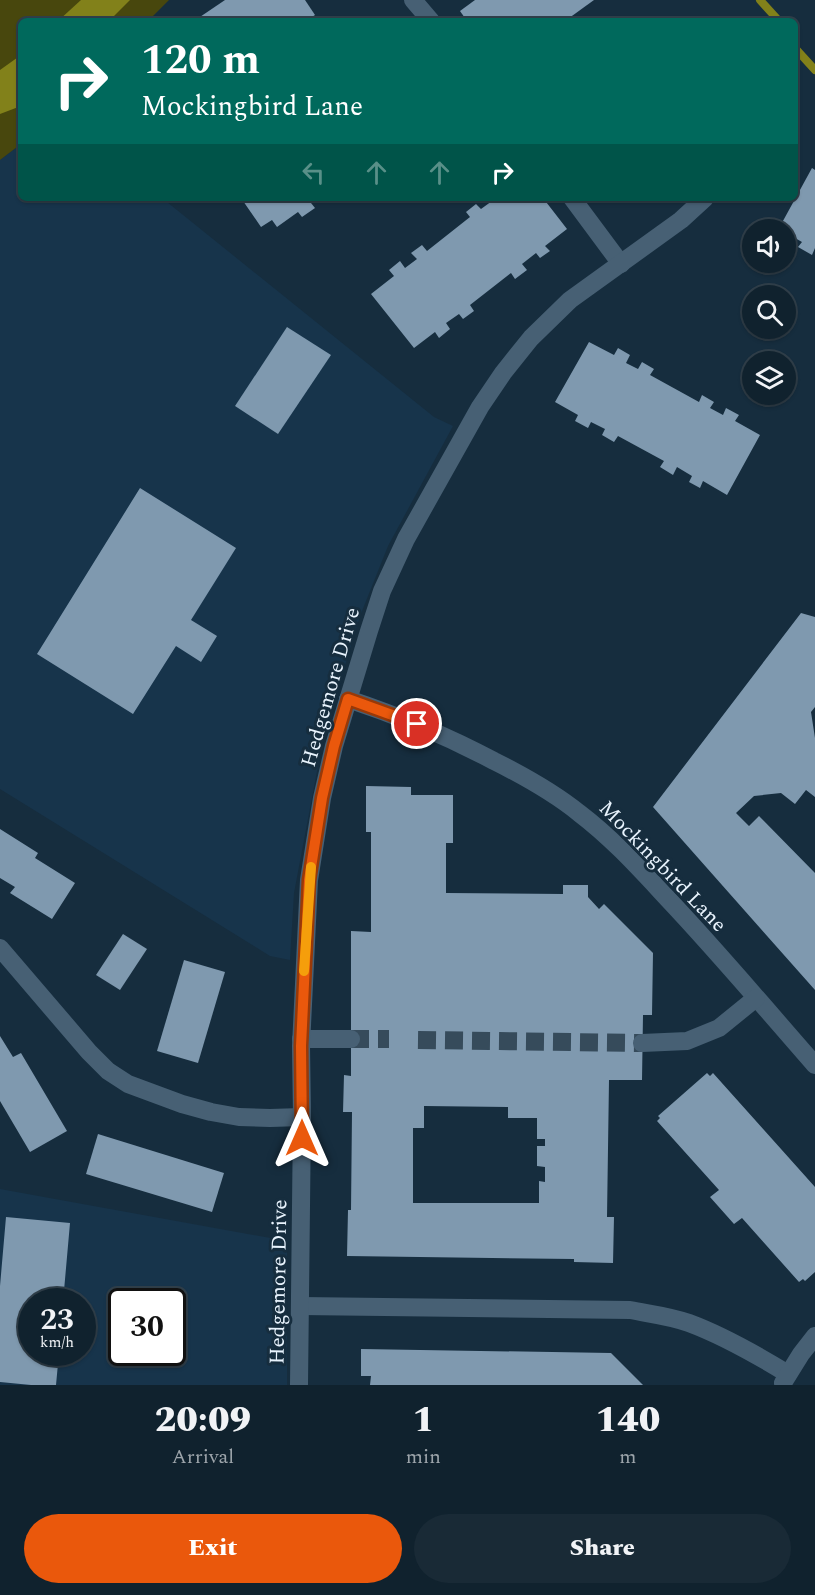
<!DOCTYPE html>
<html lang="en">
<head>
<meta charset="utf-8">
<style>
  body { margin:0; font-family:Spectral,serif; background:#192a36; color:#f1f3f6; height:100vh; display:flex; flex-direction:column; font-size:22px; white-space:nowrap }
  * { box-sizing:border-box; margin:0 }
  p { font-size:20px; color:#9ca4aa }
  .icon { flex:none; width:33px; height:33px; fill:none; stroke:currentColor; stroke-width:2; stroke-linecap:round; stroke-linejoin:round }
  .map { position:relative; height:1385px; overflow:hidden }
  .details { display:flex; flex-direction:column; background:#10222e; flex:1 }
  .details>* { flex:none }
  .top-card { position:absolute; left:18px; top:18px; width:780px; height:183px; border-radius:9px; box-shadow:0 2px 4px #0004,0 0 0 2px #303f4a; background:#00695c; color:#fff; overflow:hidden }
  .tools { position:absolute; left:742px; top:219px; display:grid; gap:12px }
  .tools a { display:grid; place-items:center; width:54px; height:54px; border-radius:50%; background:#10222e; box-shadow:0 2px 4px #0004,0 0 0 2px #303f4a; font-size:30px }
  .speed { position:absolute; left:18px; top:1288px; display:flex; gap:12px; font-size:30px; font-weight:700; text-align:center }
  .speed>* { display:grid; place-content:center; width:78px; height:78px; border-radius:50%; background:#10222e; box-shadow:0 2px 4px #0004,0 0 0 2px #303f4a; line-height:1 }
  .speed small { font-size:15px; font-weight:400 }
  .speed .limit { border:3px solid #111; border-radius:9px; background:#fff; color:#111 }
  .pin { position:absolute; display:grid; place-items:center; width:51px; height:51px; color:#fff; margin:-26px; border:3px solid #fff; border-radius:50%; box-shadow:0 2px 6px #0007 }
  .me { position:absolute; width:66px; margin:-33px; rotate:0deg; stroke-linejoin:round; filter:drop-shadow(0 0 4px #0008) }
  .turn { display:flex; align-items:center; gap:21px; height:126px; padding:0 24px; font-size:27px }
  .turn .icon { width:78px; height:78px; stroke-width:2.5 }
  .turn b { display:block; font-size:42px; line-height:51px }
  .lanes { display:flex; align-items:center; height:57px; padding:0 24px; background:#0003; justify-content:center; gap:30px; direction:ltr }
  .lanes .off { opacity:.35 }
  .eta { display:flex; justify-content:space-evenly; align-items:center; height:102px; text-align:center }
  .eta b { font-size:36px; font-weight:800; line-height:42px }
  .cta { display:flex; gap:12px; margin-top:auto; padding:12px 24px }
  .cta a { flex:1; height:69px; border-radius:36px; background:#ea580c; color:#fff; font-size:24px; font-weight:800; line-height:69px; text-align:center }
  .cta a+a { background:#192a36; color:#f1f3f6 }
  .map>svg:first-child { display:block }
</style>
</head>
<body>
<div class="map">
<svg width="815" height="1385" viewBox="0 0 815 1385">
  <rect width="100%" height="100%" fill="#162d3e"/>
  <g fill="#17344b" fill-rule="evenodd">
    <path d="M 21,144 L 21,198 L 162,198 L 434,417 L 453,426 L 388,546 L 360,616 L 340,682 L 321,750 L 294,893 L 290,960 L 270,956 L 0,789 L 0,160 Z"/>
    <path d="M 0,1189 L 287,1241 L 287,1385 L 0,1385 ZM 32,1302 L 82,1302 L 82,1353 L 32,1353 ZM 122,1302 L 172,1302 L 172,1353 L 122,1353 Z"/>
  </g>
  <path fill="#48470d" d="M 0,0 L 169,0 L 148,21 L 21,21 L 21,144 L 0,160 Z"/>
  <g fill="#82811a">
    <path d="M 81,0 L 130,0 L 109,21 L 58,21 Z"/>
    <path d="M 21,55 L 21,106 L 0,114 L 0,70 Z"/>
  </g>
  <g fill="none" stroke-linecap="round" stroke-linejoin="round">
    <g stroke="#82811a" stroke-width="8">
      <path d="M 760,0 L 779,21"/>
      <path d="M 795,48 L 815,70"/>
    </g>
  </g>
  <g fill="#7f99af" fill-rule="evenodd">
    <path d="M 225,0 L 305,0 L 315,15 L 306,21 L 194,21 Z"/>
    <path d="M 475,0 L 594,0 L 565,21 L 467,21 L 460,11 Z"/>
    <path d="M 812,168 L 815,170 L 815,248 L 812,255 L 798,247 L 802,242 L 786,233 L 786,230 L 778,230 Z"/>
    <path d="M 241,198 L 318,198 L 311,203 L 315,208 L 302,217 L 298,212 L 277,227 L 272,220 L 261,227 Z"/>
    <path d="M 490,198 L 543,198 L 567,229 L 545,246 L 550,251 L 540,258 L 536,253 L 522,264 L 527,270 L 515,279 L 511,273 L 470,305 L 474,311 L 463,319 L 459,314 L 446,323 L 450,329 L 439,338 L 435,332 L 414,348 L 371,294 L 394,276 L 389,270 L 400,261 L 405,268 L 417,259 L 411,253 L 422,245 L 427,251 L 470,217 L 466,212 L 476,204 L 481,209 L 492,201 Z"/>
    <path d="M 287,327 L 331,355 L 278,434 L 235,406 Z"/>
    <path d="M 589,342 L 614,355 L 618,348 L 630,355 L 626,363 L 638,369 L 642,362 L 654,369 L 650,375 L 699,402 L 702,395 L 714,402 L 710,408 L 723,415 L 726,408 L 739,415 L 735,421 L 760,435 L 727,495 L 703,481 L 700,488 L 689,482 L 692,476 L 677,467 L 673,475 L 660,467 L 664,461 L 618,436 L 614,442 L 602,435 L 605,429 L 591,422 L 588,428 L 575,421 L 578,415 L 555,402 Z"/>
    <path d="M 140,488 L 236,548 L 191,620 L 217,636 L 201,662 L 176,646 L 133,714 L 37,654 Z"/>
    <path d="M 801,613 L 815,617 L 815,707 L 811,712 L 815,738 L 815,797 L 806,790 L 795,804 L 781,793 L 754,796 L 736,813 L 749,826 L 759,816 L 815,873 L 815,990 L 653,807 Z"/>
    <path d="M 366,786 L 411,787 L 411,795 L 453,795 L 453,843 L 446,843 L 446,893 L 563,894 L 563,885 L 588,885 L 588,897 L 599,909 L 604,904 L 653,953 L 652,1015 L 643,1015 L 642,1080 L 609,1080 L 607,1217 L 614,1217 L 613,1263 L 574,1262 L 574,1259 L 347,1256 L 348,1210 L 351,1210 L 352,1112 L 343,1112 L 344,1075 L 351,1076 L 351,931 L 371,932 L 371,832 L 366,832 ZM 424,1106 L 508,1107 L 508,1118 L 537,1118 L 537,1139 L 545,1139 L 545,1146 L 537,1146 L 537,1166 L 545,1167 L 545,1182 L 539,1181 L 539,1203 L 413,1203 L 413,1128 L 424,1128 Z"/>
    <path d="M 0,829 L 38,853 L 35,858 L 75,883 L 52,919 L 10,893 L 15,887 L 0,878 Z"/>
    <path d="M 123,934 L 147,949 L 120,990 L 96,975 Z"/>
    <path d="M 184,960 L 225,972 L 198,1063 L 157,1051 Z"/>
    <path d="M 0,1036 L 13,1057 L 21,1053 L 67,1131 L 30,1152 L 0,1101 Z"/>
    <path d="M 707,1073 L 710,1076 L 713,1073 L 815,1187 L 815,1272 L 805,1281 L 803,1279 L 799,1282 L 742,1218 L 734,1224 L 710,1197 L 719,1190 L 657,1121 L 660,1118 L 658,1116 Z"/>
    <path d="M 98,1134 L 224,1173 L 212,1212 L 86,1174 Z"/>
    <path d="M 6,1217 L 70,1223 L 63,1302 L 32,1302 L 32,1353 L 59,1353 L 56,1385 L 31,1385 L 0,1382 L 0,1286 Z"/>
    <path d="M 361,1349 L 611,1353 L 643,1385 L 370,1385 L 371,1376 L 361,1376 Z"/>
  </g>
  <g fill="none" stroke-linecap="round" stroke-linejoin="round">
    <g stroke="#364b5b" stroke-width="18" stroke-dasharray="18 9" stroke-linecap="butt">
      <path d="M 351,1039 L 389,1039"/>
      <path d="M 418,1040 L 642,1043"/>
    </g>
    <g stroke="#476074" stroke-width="18">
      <path d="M 413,0 L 431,21"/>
      <path d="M 572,198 L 621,264"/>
      <path d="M 348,699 C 399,716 447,736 494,761 C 524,776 553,792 579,813 C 612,838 639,868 667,898 C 718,952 766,1009 815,1065"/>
      <path d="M 0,948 L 89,1052 L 108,1071 L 128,1084 L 182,1104 L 211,1112 L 239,1117 L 270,1118 L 302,1117"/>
      <path d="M 301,1039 L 351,1039"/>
      <path d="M 642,1043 L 687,1041 L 719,1028 L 756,998"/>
      <path d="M 300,1306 L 630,1310 C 650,1314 670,1316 689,1323 C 724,1336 757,1355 788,1374"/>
      <path d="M 783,1383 L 801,1354 L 815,1336"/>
      <path d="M 299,1385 L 302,1117 L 301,1046 L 309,880 L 322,798 L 334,746 L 369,631 L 382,591 L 406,539 L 480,407 L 503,373 L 531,338 L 570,300 L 681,220 L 705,198"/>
    </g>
  </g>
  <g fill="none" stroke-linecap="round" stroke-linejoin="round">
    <g stroke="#983908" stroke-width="15">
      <path id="route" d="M 302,1138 L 301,1046 L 309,880 L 322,798 L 334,746 L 348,699 L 417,724"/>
    </g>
    <use href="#route" stroke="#ea580c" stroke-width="10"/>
    <path stroke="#f59e0b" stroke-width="10" d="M 304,971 L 311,867"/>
  </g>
  <g text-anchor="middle" stroke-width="6" stroke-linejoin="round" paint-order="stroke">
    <g font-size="21" fill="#e8f3fd" stroke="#162d3e">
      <text transform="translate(330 687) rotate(-74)" y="7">Hedgemore Drive</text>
      <text transform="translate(663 866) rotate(46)" y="7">Mockingbird Lane</text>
      <text transform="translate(278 1282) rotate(-89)" y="7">Hedgemore Drive</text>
    </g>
  </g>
</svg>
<div class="tools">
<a><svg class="icon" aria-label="sound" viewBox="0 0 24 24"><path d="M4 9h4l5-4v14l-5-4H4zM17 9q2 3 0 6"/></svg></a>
<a><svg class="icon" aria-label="search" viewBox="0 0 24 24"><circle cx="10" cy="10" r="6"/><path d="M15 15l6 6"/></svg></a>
<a><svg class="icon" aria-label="layers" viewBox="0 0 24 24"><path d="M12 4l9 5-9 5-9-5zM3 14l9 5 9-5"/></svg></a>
</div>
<div class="speed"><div>23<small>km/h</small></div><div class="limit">30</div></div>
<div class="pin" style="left:417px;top:724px;background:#d93025"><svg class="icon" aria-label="arrive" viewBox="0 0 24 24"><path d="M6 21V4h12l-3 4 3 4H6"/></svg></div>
<svg class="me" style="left:302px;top:1138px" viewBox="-20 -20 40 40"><path d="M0-17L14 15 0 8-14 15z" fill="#ea580c" stroke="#fff" stroke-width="4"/></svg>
<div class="top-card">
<div class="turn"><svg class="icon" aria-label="right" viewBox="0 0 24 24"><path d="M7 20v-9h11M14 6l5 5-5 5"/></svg><div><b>120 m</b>Mockingbird Lane</div></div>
<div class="lanes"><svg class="icon off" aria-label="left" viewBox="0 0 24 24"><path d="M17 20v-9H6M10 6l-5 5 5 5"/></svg><svg class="icon off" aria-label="ahead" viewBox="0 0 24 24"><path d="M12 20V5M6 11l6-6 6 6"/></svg><svg class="icon off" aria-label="ahead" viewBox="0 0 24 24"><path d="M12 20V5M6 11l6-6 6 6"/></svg><svg class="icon" aria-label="right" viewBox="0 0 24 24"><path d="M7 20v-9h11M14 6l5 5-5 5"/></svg></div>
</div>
</div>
<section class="details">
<div class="eta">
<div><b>20:09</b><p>Arrival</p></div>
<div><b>1</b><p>min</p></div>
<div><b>140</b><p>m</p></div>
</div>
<div class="cta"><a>Exit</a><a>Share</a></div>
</section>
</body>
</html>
